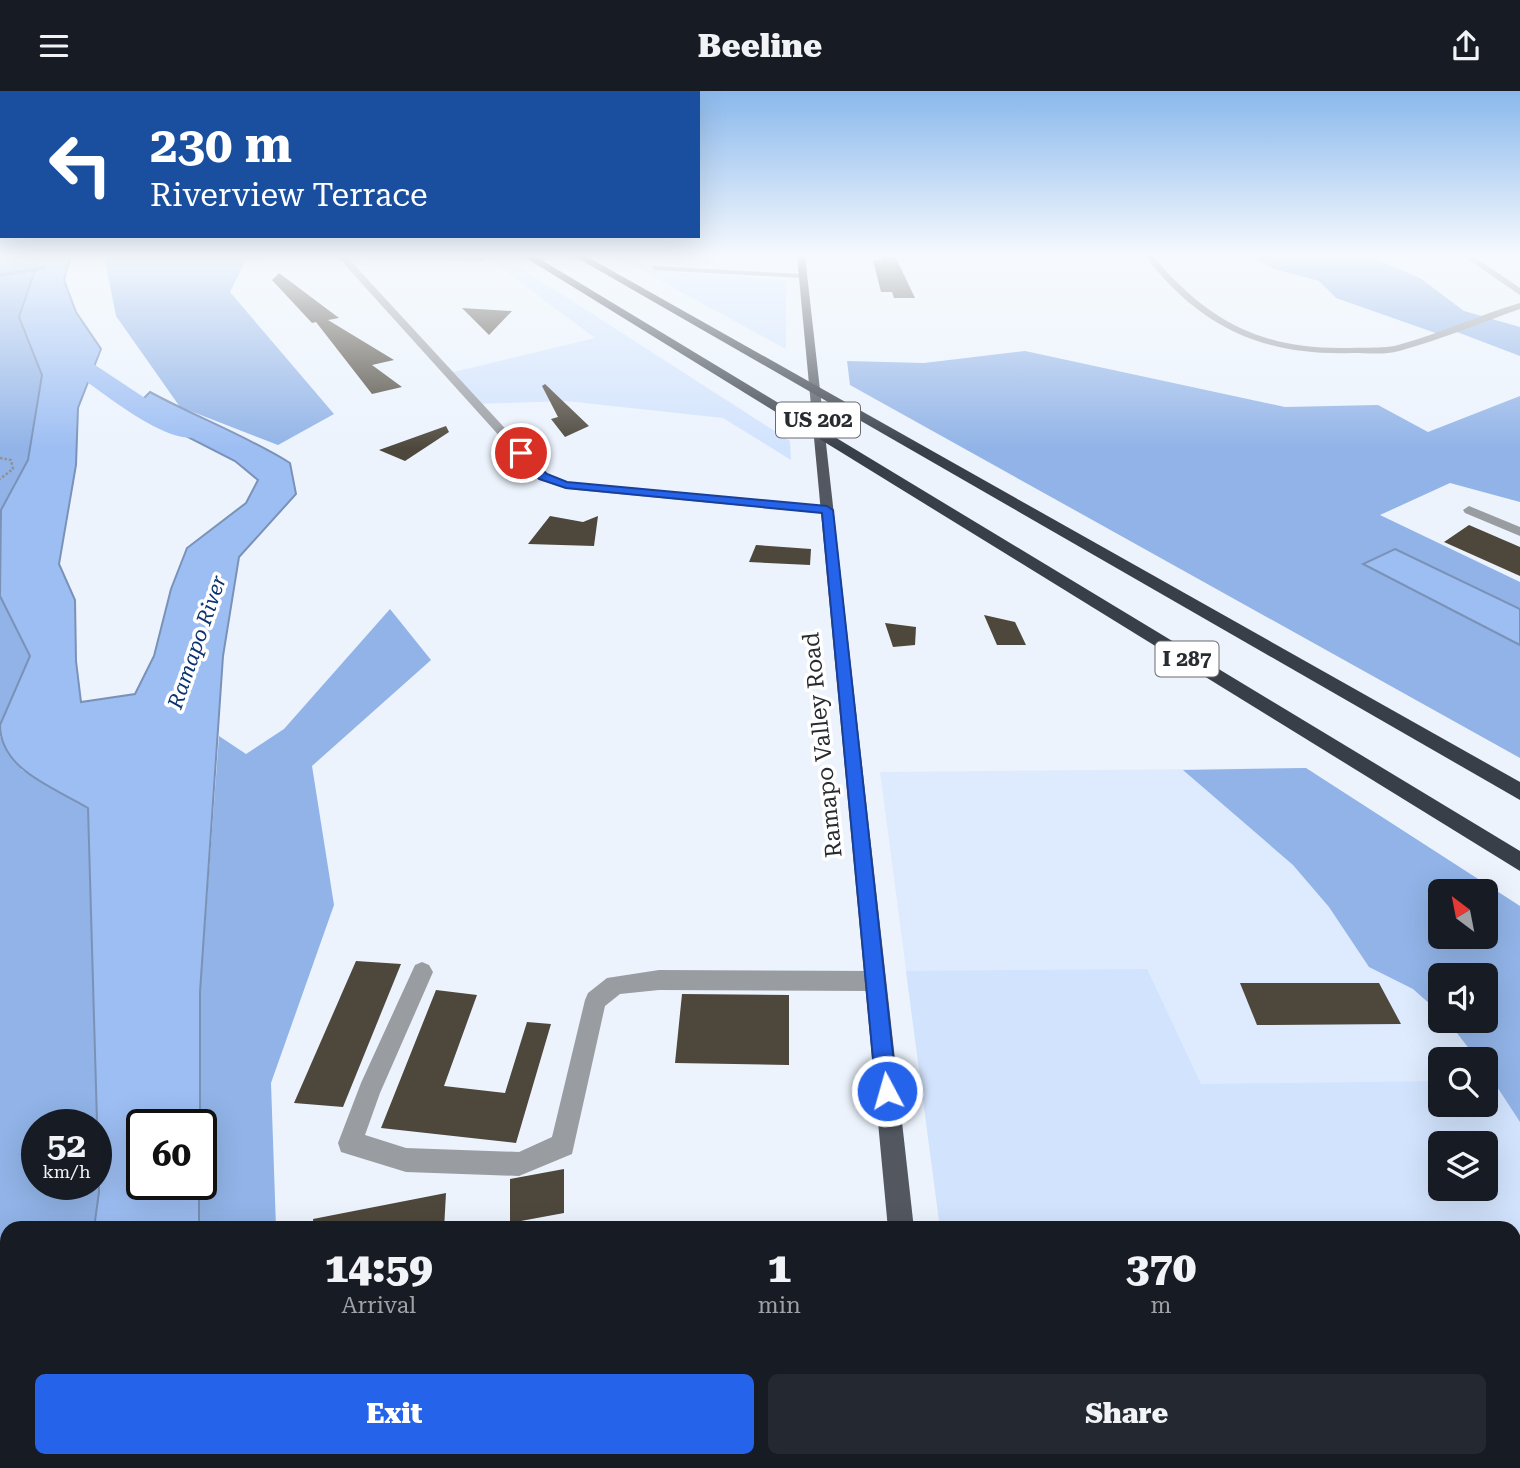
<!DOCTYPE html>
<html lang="en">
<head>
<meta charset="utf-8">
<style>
  body { margin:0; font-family:"Roboto Serif",serif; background:#242831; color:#f1f3f6; height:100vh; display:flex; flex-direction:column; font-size:26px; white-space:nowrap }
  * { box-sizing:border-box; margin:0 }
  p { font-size:23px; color:#9ea1a6 }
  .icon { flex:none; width:38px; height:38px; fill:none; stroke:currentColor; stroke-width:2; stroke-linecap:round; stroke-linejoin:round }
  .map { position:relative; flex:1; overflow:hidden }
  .panel { position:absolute; left:0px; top:1130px; width:1521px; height:247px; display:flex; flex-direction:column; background:#171b24; border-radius:21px 21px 0 0; box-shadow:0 7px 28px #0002 }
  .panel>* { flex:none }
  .banner { position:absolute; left:0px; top:0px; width:700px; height:147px; box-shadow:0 7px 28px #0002; background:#1a4fa0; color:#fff; overflow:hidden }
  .needle { width:46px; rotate:328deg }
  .fabs { position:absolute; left:1428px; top:788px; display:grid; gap:14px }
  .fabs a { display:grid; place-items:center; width:70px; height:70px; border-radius:10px; background:#171b24; box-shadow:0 7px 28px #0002; font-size:35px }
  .speed { position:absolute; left:21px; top:1018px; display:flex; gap:14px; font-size:35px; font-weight:700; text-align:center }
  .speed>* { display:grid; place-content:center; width:91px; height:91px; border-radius:50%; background:#171b24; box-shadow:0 7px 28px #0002; line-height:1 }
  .speed small { font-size:18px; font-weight:400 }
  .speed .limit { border:4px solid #111; border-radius:10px; background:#fff; color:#111 }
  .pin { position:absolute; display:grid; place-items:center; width:60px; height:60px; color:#fff; margin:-30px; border:4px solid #fff; border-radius:50%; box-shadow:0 2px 7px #0007 }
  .me { position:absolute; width:77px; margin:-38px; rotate:354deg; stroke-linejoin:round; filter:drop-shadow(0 0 5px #0008) }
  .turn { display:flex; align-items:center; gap:24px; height:147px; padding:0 35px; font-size:32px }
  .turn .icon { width:91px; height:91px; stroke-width:2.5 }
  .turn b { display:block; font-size:49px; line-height:60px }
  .eta { display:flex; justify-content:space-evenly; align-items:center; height:119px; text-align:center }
  .eta b { font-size:42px; font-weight:800; line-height:49px }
  .button { display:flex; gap:14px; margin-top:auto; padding:14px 35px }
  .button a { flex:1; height:80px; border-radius:10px; background:#2563eb; color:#fff; font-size:28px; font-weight:800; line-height:80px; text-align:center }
  .button a+a { background:#242831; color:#f1f3f6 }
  header { display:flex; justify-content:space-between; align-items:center; height:91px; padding:0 35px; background:#171b24; font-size:32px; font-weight:800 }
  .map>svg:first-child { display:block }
</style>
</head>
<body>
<header><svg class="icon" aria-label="menu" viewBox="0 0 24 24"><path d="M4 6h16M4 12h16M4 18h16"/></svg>Beeline<svg class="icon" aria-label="share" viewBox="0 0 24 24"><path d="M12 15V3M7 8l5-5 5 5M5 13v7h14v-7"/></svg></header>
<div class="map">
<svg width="1520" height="1377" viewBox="0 0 1520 1377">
  <rect width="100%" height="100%" fill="#ecf3fd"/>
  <path fill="#deebfe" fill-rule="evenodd" d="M 1306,677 L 1520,815 L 1520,1377 L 971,1377 L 970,1370 L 1514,1370 L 1514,1138 L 940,1137 L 880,681 ZM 1440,800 L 1486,800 L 1486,845 L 1440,845 ZM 1440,884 L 1486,884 L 1486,929 L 1440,929 ZM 1440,968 L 1486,968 L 1486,1013 L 1440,1013 ZM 1440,1052 L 1486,1052 L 1486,1097 L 1440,1097 Z"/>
  <g fill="#d2e3fd" fill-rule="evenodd">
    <path d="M 485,165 L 502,165 L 790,350 L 791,369 L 723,327 L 566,310 L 476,313 L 445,283 L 595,247 Z"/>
    <path d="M 615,165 L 626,165 L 653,180 L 786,189 L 786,258 Z"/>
    <path d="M 1147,878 L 1201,993 L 1440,990 L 1440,1013 L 1486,1013 L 1486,990 L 1494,990 L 1520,1031 L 1520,1377 L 971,1377 L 970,1370 L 1514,1370 L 1514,1138 L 940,1137 L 906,880 ZM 1440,1052 L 1486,1052 L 1486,1097 L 1440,1097 Z"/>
  </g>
  <g fill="#91b3e7" fill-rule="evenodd">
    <path d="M 0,165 L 40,165 L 19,226 L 43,284 L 28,369 L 0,425 Z"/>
    <path d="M 104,165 L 260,165 L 245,171 L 230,201 L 334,323 L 278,354 L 180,316 L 116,225 Z"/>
    <path d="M 1251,165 L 1370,165 L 1420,187 L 1464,220 L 1520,236 L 1520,265 L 1457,241 L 1444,245 L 1336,207 L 1319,190 L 1274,178 Z"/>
    <path d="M 1025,260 L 1285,316 L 1378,314 L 1428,341 L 1520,305 L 1520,411 L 1450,392 L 1380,424 L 1520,491 L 1520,667 L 850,294 L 847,270 L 924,272 Z"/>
    <path d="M 0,505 L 30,565 L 0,634 Z"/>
    <path d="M 390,518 L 431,569 L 312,675 L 334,814 L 271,992 L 276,1137 L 199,1138 L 200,901 L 219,645 L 246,663 L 284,638 Z"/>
    <path d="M 0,645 L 22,679 L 88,717 L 99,1101 L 94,1137 L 7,1138 L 7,1370 L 57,1370 L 56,1377 L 0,1377 ZM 37,1034 L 96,1034 L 96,1094 L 37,1094 Z"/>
    <path d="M 1306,677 L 1520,815 L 1520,1031 L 1486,979 L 1486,968 L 1477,968 L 1447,929 L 1486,929 L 1486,884 L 1440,884 L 1440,922 L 1413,898 L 1369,876 L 1329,816 L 1293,774 L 1183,679 ZM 1440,800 L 1486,800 L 1486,845 L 1440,845 Z"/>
    <path d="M 184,1370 L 285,1370 L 285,1377 L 183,1377 Z"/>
  </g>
  <g fill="#9dbef3" stroke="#7a92b8" stroke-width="2">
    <path d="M 40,165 L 71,165 L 64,189 L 76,221 L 101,258 L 78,317 L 76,374 L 59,473 L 75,509 L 76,570 L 81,611 L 135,603 L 154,565 L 171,498 L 187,457 L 246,412 L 258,389 L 235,370 L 133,318 L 150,301 C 196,326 245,344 290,372 L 296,403 L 239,466 L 223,565 L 200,901 L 200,1034 L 142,1034 L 142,1094 L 199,1094 L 199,1137 L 94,1137 L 99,1101 L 88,717 C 55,697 0,679 0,634 L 30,565 L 0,505 L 1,419 L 28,369 L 42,284 L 19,226 Z"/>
    <path d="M 1395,458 L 1520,518 L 1520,554 L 1363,473 Z"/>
    <path d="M 57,1370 L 184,1370 L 183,1377 L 56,1377 Z"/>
  </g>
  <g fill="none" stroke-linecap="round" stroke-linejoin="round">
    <path stroke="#7a92b8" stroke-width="3.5" d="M 0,184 L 44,177"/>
    <path fill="#9dbef3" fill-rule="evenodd" d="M 72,262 L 80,264 L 160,317 L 196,334 L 200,340 L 196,346 C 164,354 92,293 64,274 L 60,269 L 64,264 Z"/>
  </g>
  <g fill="#4d473c">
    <path d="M 882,165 L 895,165 L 915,207 L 894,207 L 892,201 L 881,201 L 873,169 L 883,169 Z"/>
    <path d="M 279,182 L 339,227 L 328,229 L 394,269 L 372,274 L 402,296 L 372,303 L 316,231 L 312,232 L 272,189 Z"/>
    <path d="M 462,217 L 512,220 L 489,244 Z"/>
    <path d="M 545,293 L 589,335 L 565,346 L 551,328 L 558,326 L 542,295 Z"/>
    <path d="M 446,335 L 449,341 L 405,370 L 379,359 Z"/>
    <path d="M 550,425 L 583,431 L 598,425 L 594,455 L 528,453 Z"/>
    <path d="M 1469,434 L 1520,456 L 1520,485 L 1444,451 Z"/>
    <path d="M 756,454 L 811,458 L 810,474 L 749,471 Z"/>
    <path d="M 984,524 L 1015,531 L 1026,554 L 997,554 Z"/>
    <path d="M 885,532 L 916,536 L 915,554 L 893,556 Z"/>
    <path d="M 356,870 L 401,873 L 343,1016 L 294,1012 Z"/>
    <path d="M 1240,892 L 1379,892 L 1401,933 L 1257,934 Z"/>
    <path d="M 436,899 L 477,904 L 444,995 L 505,1002 L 527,931 L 551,933 L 516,1052 L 381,1037 Z"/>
    <path d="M 682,903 L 789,904 L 789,974 L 675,972 Z"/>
    <path d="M 564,1078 L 564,1122 L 510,1132 L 510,1088 Z"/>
    <path d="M 446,1102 L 444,1138 L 314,1138 L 313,1128 Z"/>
  </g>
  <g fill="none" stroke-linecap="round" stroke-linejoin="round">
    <path stroke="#8d9299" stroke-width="2.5" stroke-dasharray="2.5 2" stroke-linecap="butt" d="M 0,367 L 11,369 L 13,378 L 0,388"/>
    <g fill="#999da2" fill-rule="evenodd">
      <path d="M 337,165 L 346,165 L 547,383 L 568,391 L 827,415 L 833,419 L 827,423 L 566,398 L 539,389 Z"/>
      <path d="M 364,165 L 468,165 L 486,168 L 482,170 Z"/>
      <path d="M 1145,165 L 1153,165 C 1208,231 1263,259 1349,257 C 1365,256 1383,258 1398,254 C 1439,243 1479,224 1520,212 L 1520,218 C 1480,232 1440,249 1399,260 C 1385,264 1367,262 1352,262 C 1262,265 1200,236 1145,165 Z"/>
      <path d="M 1463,165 L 1473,165 L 1520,197 L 1520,204 Z"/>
      <path d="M 651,175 L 802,183 L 806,185 L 802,187 L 654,179 Z"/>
      <path d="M 1469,415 L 1520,436 L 1520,445 L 1465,422 L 1463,419 Z"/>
      <path d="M 422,871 L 429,874 L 433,881 L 380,1002 L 365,1044 L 406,1057 L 519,1061 L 552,1046 L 585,909 L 588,902 L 607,887 L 659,879 L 875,880 L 882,883 L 886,890 L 882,897 L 875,900 L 659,899 L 620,903 L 605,915 L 572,1063 L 519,1085 L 406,1081 L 341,1061 L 338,1052 L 361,992 L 415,874 Z"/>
    </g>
    <g fill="#525760" fill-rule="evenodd">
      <path d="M 797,165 L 805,165 L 914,1138 L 888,1138 Z"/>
      <path d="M 909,1370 L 939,1370 L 940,1377 L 910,1377 Z"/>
    </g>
    <g fill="#393f49" fill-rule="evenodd">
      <path d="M 523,165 L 535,165 L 1520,760 L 1520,780 Z"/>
      <path d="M 574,165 L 586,165 L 1520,691 L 1520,709 Z"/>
    </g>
  </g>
  <linearGradient id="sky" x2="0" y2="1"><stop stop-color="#8ab8ec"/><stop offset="0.46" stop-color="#f6fafe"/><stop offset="1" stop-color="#f6fafe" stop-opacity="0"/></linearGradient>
  <rect width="1520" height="358" fill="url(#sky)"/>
  <path fill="#2563eb" stroke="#184099" stroke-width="2" d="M 521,359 L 547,383 L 567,391 L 827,415 L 833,419 L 897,1000 L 894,1007 L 887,1010 L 879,1007 L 876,1000 L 822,422 L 566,397 L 539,388 L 515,362 Z"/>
  <g text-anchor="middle" stroke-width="7" stroke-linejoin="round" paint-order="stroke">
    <g fill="#fff" stroke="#686b6d" stroke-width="2">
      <rect x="776" y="311.5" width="84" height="35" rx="5"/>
      <rect x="1155.5" y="550.5" width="63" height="35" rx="5"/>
    </g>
    <g font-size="21" font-weight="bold" fill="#282b2f">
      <text x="818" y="336">US 202</text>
      <text x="1187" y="575">I 287</text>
    </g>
    <g font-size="21" font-style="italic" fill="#0c3370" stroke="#fff">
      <text transform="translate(197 551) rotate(-71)" y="7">Ramapo River</text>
    </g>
    <g font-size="23" fill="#282b2f" stroke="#fff">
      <text transform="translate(822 654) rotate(-96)" y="8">Ramapo Valley Road</text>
    </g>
  </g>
</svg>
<div class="fabs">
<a><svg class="needle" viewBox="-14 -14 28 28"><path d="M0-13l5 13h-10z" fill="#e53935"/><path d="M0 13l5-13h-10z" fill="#9ea1a6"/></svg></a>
<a><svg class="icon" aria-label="sound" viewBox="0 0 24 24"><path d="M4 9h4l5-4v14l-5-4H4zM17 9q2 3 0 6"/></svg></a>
<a><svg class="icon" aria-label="search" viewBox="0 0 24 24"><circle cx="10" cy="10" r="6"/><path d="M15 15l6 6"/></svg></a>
<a><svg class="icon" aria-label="layers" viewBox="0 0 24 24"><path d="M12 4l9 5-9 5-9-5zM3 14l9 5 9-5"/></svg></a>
</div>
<div class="speed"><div>52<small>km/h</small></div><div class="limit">60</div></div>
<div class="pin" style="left:521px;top:362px;background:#d93025"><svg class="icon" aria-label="arrive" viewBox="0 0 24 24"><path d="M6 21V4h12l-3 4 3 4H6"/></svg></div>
<svg class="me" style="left:887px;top:1000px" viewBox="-20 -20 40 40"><circle r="17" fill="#2563eb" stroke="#fff" stroke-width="3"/><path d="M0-11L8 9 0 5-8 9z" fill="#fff"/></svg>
<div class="banner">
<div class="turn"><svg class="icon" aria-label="left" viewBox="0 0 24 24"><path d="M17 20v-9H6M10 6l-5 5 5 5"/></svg><div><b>230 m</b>Riverview Terrace</div></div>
</div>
<section class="panel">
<div class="eta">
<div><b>14:59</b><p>Arrival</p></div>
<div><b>1</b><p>min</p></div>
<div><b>370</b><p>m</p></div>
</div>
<div class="button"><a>Exit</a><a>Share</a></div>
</section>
</div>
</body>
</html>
